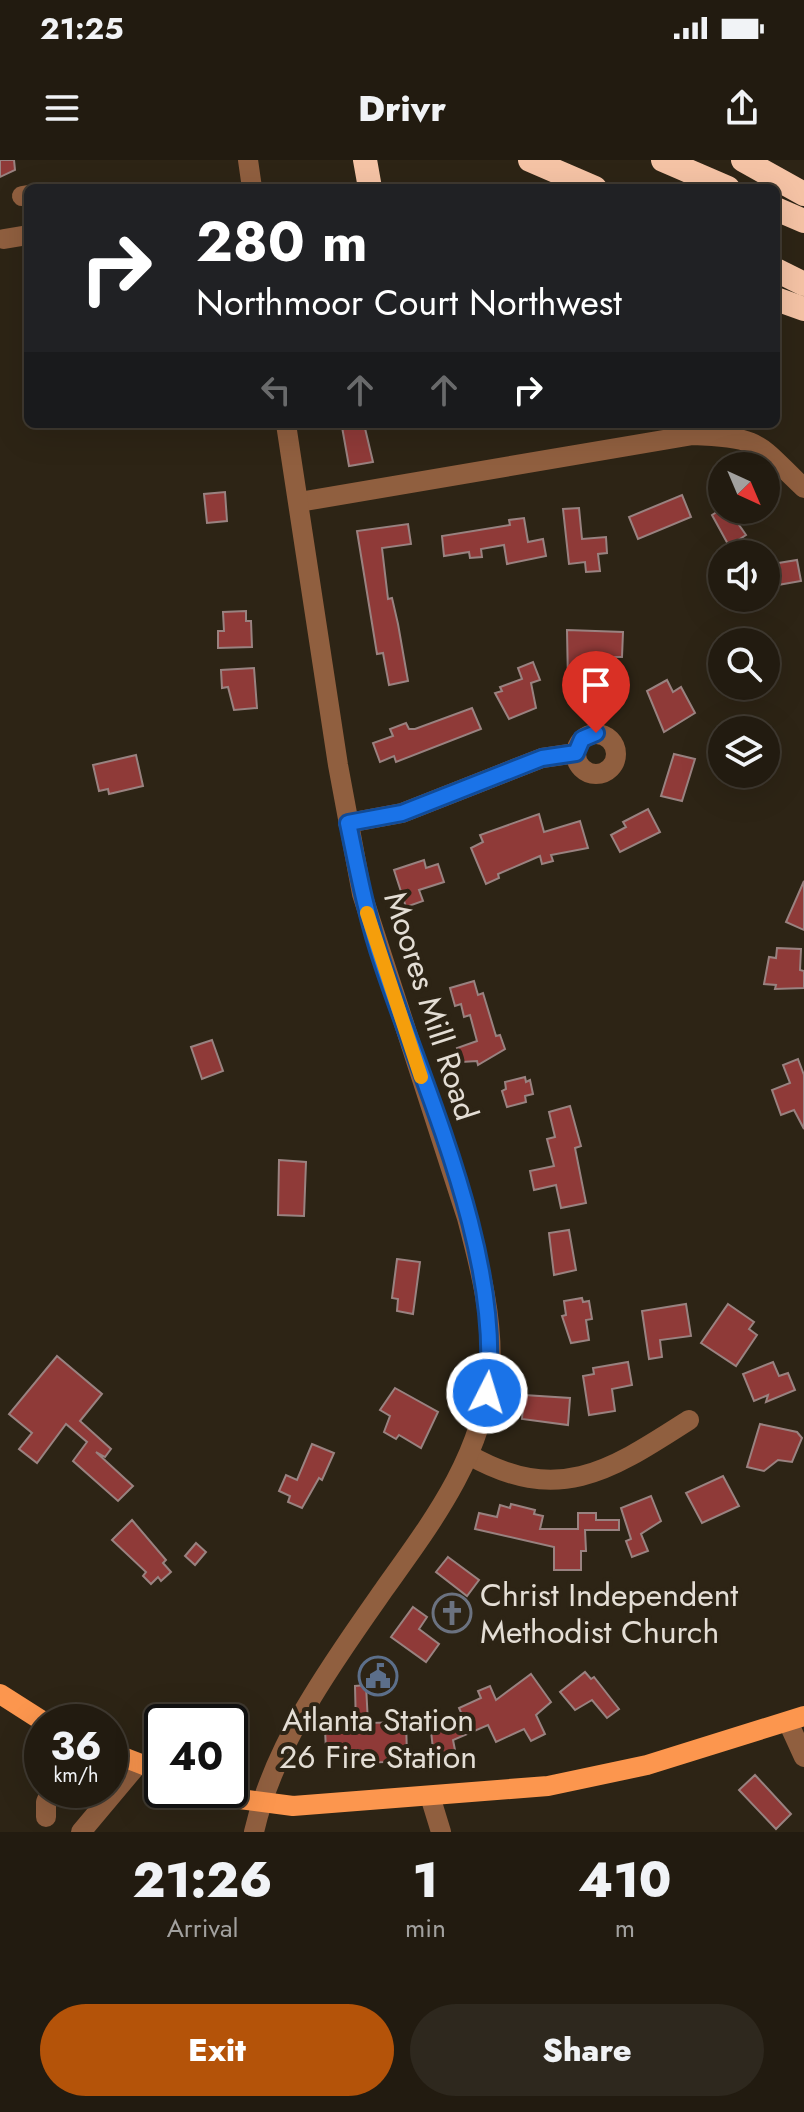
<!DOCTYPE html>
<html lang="en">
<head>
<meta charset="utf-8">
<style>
  body { margin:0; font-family:Jost,sans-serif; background:#2e281e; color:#f1f3f6; height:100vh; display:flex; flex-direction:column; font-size:30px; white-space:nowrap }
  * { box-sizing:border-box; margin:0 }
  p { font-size:26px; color:#a2a19f }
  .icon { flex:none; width:44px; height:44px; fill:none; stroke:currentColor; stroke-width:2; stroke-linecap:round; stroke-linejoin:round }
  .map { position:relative; height:1672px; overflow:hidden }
  .panel { display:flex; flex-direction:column; background:#221b10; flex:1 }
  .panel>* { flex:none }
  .top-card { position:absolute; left:24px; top:24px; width:756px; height:244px; border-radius:12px; box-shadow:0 8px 32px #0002,0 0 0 2px #3f3930; background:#202124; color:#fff; overflow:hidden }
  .needle { width:52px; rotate:136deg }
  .buttons { position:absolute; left:708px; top:292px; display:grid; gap:16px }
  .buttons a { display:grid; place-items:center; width:72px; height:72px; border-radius:50%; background:#221b10; box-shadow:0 8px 32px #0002,0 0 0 2px #3f3930; font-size:40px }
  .speed { position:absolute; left:24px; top:1544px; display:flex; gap:16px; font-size:40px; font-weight:700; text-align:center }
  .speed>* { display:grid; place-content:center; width:104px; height:104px; border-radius:50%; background:#221b10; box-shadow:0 8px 32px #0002,0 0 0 2px #3f3930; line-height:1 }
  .speed small { font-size:20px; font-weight:400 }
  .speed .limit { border:4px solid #111; border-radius:12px; background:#fff; color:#111 }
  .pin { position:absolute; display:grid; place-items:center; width:68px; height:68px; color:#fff; margin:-82px -34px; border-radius:50% 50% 50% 0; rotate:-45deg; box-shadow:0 0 8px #0007 }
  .pin .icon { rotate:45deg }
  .me { position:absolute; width:88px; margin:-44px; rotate:5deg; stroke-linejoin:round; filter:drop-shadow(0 0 6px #0008) }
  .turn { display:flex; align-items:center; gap:28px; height:168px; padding:0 40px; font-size:36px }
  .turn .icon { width:104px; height:104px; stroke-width:2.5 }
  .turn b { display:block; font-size:56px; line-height:68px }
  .lanes { display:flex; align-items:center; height:76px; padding:0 40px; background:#0003; justify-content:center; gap:40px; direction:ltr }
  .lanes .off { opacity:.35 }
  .eta { display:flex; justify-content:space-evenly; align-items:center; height:136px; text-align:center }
  .eta b { font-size:48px; font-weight:800; line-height:56px }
  .button { display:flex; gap:16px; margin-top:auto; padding:16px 40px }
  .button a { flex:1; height:92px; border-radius:48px; background:#b45309; color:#fff; font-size:32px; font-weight:800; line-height:92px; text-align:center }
  .button a+a { background:#2e281e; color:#f1f3f6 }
  .status { display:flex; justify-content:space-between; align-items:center; height:56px; padding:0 40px; background:#221b10; direction:ltr }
  .status svg { height:22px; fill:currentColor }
  header { display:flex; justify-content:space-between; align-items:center; height:104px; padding:0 40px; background:#221b10; font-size:36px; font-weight:800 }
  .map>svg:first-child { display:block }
</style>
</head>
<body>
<div class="status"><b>21:25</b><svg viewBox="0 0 49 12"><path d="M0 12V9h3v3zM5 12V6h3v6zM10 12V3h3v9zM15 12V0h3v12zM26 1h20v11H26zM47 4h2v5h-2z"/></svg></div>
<header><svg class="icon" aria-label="menu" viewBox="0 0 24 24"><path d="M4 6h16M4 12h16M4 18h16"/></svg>Drivr<svg class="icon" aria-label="share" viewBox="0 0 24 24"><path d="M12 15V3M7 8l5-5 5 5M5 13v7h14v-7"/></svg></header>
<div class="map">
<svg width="804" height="1672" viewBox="0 0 804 1672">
  <rect width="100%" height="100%" fill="#2d2415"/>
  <g fill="#8f3a38" stroke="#998280" stroke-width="2">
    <path d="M 0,0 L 14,0 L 15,10 L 0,17 Z"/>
    <path d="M 356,264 L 364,264 L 373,302 L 349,306 L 342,267 Z"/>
    <path d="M 225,332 L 227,361 L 207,363 L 204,334 Z"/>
    <path d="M 682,335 L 691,357 L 638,379 L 629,357 Z"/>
    <path d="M 579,348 L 582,379 L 606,377 L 607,393 L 598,394 L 600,411 L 586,412 L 585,402 L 569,404 L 563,349 Z"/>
    <path d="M 720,350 L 755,350 L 737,362 L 746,375 L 729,386 L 712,355 Z"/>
    <path d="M 524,358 L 528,382 L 543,379 L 546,396 L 507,404 L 504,385 L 481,389 L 482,397 L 470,398 L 469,392 L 444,396 L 442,376 L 510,365 L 509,360 Z"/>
    <path d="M 408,364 L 411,384 L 382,388 L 388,439 L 392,438 L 398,464 L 408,521 L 389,525 L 383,493 L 377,494 L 357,371 Z"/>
    <path d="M 797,400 L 801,421 L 772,426 L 766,405 Z"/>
    <path d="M 246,451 L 246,461 L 251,461 L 252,487 L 218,488 L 218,471 L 224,471 L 223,452 Z"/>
    <path d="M 567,470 L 623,472 L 622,497 L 614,497 L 614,501 L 585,500 L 585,522 L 568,522 Z"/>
    <path d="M 533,502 L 540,520 L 531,523 L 536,548 L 509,559 L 495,533 L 502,531 L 500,527 L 522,519 L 518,508 Z"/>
    <path d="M 254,508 L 257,548 L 234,550 L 228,527 L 222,528 L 221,510 Z"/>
    <path d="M 667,520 L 673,532 L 681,527 L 695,553 L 664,572 L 647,531 Z"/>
    <path d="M 472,548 L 481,569 L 396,602 L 394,596 L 380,602 L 373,583 L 393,576 L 390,569 L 406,563 L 409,569 L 415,569 Z"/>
    <path d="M 674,594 L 695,599 L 682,641 L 661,636 Z"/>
    <path d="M 136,595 L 143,626 L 109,634 L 108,629 L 99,631 L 93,605 Z"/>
    <path d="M 648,649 L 660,672 L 620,692 L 611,675 L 626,667 L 623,662 Z"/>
    <path d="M 539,654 L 544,672 L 580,661 L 588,688 L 551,695 L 553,701 L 542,704 L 540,696 L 498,714 L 499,718 L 486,724 L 471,688 L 483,682 L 480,675 Z"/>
    <path d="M 424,700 L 426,708 L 438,704 L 444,722 L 419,730 L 423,741 L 406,747 L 394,710 Z"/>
    <path d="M 804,721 L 804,770 L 786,762 Z"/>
    <path d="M 777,788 L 801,789 L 800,810 L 804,811 L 804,828 L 775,829 L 776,825 L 764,824 L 769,797 L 776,798 Z"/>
    <path d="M 474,821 L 478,835 L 483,833 L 496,876 L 500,875 L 505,889 L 478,905 L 477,901 L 462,902 L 457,888 L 477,881 L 470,855 L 464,857 L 461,844 L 455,846 L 450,828 Z"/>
    <path d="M 212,880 L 223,911 L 202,919 L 191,887 Z"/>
    <path d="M 798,899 L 804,915 L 804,969 L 794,950 L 781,955 L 772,930 L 790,923 L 783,905 Z"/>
    <path d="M 525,917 L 526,922 L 530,920 L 533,934 L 525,936 L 526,942 L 507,947 L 502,931 L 506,929 L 505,922 Z"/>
    <path d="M 570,946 L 581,986 L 575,988 L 586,1043 L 561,1048 L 556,1025 L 534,1030 L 530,1011 L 554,1006 L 547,979 L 555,977 L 549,952 Z"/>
    <path d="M 279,1000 L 306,1002 L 304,1056 L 278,1055 Z"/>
    <path d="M 569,1070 L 576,1110 L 554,1115 L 549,1073 Z"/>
    <path d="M 397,1099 L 420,1102 L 413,1154 L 397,1151 L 398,1139 L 392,1138 Z"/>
    <path d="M 582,1138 L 583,1142 L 589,1141 L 592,1159 L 586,1160 L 589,1180 L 571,1183 L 562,1156 L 566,1155 L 564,1141 Z"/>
    <path d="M 686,1144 L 691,1176 L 660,1180 L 662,1197 L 649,1199 L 642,1151 Z"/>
    <path d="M 728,1144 L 754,1162 L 749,1169 L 757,1175 L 736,1206 L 701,1183 Z"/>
    <path d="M 57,1196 L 102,1234 L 80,1261 L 111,1289 L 105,1297 L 96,1292 L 133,1326 L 118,1341 L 73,1301 L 87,1282 L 66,1264 L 37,1303 L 19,1289 L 32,1273 L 9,1254 Z"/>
    <path d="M 628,1202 L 632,1225 L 612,1229 L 615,1251 L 589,1255 L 583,1216 L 594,1214 L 593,1208 Z"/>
    <path d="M 773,1202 L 779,1216 L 788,1213 L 795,1230 L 766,1242 L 768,1235 L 754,1241 L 743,1214 Z"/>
    <path d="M 395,1228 L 438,1252 L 421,1288 L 399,1275 L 396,1279 L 384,1272 L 390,1256 L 380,1250 Z"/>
    <path d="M 524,1235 L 570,1238 L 568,1265 L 522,1259 Z"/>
    <path d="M 760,1264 L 797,1272 L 802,1278 L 792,1302 L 778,1300 L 764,1311 L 747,1307 Z"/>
    <path d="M 312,1284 L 334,1293 L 322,1320 L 319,1318 L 302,1348 L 288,1342 L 290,1336 L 279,1331 L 286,1315 L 297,1320 Z"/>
    <path d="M 723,1316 L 739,1346 L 702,1363 L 686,1333 Z"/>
    <path d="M 651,1336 L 661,1361 L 641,1374 L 648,1391 L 632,1397 L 626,1381 L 631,1379 L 621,1348 Z"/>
    <path d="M 511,1344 L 535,1350 L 534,1354 L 543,1356 L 540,1369 L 578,1369 L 578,1353 L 596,1353 L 596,1360 L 619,1360 L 619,1370 L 585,1370 L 586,1391 L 581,1391 L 581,1410 L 554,1410 L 554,1387 L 475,1369 L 479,1353 L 497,1357 L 500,1345 L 510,1348 Z"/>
    <path d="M 132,1360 L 166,1400 L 163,1403 L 171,1412 L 161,1421 L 158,1417 L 151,1424 L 143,1416 L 146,1412 L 112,1380 Z"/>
    <path d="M 196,1383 L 206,1392 L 195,1405 L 185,1396 Z"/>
    <path d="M 448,1397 L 479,1420 L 467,1436 L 436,1412 Z"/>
    <path d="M 413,1447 L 427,1457 L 419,1469 L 439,1484 L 426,1502 L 391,1477 Z"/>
    <path d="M 585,1512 L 591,1519 L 594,1517 L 619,1549 L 607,1558 L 592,1540 L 575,1550 L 560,1532 Z"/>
    <path d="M 531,1514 L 551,1542 L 536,1555 L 545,1574 L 531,1581 L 524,1569 L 496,1582 L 488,1565 L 453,1580 L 456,1595 L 434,1598 L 431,1571 L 467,1566 L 459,1548 L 481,1538 L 478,1531 L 490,1526 L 496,1540 Z"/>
    <path d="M 366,1525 L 368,1563 L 406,1562 L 407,1595 L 385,1602 L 359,1603 L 359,1590 L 326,1591 L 325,1569 L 356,1568 L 355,1526 Z"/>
    <path d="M 755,1615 L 791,1654 L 776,1669 L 739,1630 Z"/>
  </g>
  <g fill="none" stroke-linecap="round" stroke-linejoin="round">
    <g stroke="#905f3f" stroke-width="20">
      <path d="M 248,0 L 252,28"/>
      <path d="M 22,36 L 28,35"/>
      <path d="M 4,79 L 28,75"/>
      <path d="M 299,342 L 693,275 C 764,278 756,283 804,328"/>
      <circle cx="596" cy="594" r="20"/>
      <path d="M 348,663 L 402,653 L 542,598 L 576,593"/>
      <path d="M 469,1295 C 559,1346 611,1310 689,1260"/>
      <path d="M 788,1562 L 804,1597"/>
      <path d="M 430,1636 L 441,1672"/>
      <path d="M 46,1657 L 46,1642 L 51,1630"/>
      <path d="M 81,1672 L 138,1604"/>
      <path d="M 254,1672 C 274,1583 333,1502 385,1428 C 432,1362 482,1297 490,1213 C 494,1162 480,1107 467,1058 L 362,734 L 338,605 L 286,264"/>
    </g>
    <g stroke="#fc964e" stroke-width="20">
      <path d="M 0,1534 L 44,1562"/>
      <path d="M 110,1592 L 162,1612"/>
      <path d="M 211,1630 L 232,1638 L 293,1646 L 548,1626 L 647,1605 L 804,1556"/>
    </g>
    <g stroke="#f5c3a5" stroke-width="24">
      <path d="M 365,0 L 370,28"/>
      <path d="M 530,0 L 595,28"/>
      <path d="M 663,0 L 728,28"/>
      <path d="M 743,0 L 804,34"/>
      <path d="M 776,49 L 804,61"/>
      <path d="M 776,110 L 804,124"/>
      <path d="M 776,139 L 804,149"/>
    </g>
  </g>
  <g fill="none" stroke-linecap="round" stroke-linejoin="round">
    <g stroke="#114b97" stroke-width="20">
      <path id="route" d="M 487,1233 C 504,1100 425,931 383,805 C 367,759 358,711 348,663 L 402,653 L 542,598 L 576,593 L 582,579 L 596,573"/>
    </g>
    <use href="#route" stroke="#1a73e8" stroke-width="14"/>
    <path stroke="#f59e0b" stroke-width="14" d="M 367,753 L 421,917"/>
  </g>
  <defs>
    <g id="church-ring" transform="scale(2)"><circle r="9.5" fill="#2d2415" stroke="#6b7280" stroke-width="1.5"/><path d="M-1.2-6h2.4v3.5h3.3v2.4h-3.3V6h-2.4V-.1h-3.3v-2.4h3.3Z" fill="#6b7280"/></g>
    <g id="civic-ring" transform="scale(2)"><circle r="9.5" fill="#2d2415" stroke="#5c6f8a" stroke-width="1.5"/><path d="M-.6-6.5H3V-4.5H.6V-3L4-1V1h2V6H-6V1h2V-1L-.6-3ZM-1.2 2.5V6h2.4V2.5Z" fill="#5c6f8a"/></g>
  </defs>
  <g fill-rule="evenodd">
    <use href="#church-ring" x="452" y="1453"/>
    <use href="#civic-ring" x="378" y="1516"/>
  </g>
  <g text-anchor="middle" stroke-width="8" stroke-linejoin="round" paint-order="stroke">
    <g font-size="32" fill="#e4ded5" stroke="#2d2415">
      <text transform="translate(431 846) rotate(72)" y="11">Moores Mill Road</text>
    </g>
    <g font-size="32" fill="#e4ded5" stroke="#2d2415" text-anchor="start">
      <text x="480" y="1446">Christ Independent<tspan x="480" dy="37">Methodist Church</tspan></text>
      <text x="378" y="1571" text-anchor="middle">Atlanta Station<tspan x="378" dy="37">26 Fire Station</tspan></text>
    </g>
  </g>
</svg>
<div class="buttons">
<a><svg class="needle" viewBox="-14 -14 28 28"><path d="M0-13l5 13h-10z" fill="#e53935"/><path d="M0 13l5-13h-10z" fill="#a2a19f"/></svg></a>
<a><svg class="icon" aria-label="sound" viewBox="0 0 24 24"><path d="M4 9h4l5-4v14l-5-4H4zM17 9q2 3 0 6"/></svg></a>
<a><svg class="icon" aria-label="search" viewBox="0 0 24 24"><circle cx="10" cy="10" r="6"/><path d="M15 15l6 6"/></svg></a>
<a><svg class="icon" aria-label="layers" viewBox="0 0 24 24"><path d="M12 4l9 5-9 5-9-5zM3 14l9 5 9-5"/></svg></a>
</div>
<div class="speed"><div>36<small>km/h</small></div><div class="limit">40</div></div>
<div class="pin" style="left:596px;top:573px;background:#d93025"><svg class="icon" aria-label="arrive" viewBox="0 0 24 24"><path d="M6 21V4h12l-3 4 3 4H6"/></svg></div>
<svg class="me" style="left:487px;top:1233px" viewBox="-20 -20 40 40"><circle r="17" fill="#1a73e8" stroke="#fff" stroke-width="3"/><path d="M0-11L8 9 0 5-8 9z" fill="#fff"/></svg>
<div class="top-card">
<div class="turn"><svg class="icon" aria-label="right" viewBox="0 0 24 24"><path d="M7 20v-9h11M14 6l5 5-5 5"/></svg><div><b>280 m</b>Northmoor Court Northwest</div></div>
<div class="lanes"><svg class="icon off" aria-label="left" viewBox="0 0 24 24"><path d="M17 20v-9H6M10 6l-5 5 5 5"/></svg><svg class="icon off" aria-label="ahead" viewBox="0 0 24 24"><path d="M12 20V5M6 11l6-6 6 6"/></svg><svg class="icon off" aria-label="ahead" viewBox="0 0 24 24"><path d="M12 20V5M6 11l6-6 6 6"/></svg><svg class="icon" aria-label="right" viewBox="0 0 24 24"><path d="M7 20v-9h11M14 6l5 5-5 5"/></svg></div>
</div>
</div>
<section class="panel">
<div class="eta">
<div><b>21:26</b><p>Arrival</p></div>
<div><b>1</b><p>min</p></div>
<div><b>410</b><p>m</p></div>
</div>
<div class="button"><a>Exit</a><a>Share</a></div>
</section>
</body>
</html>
